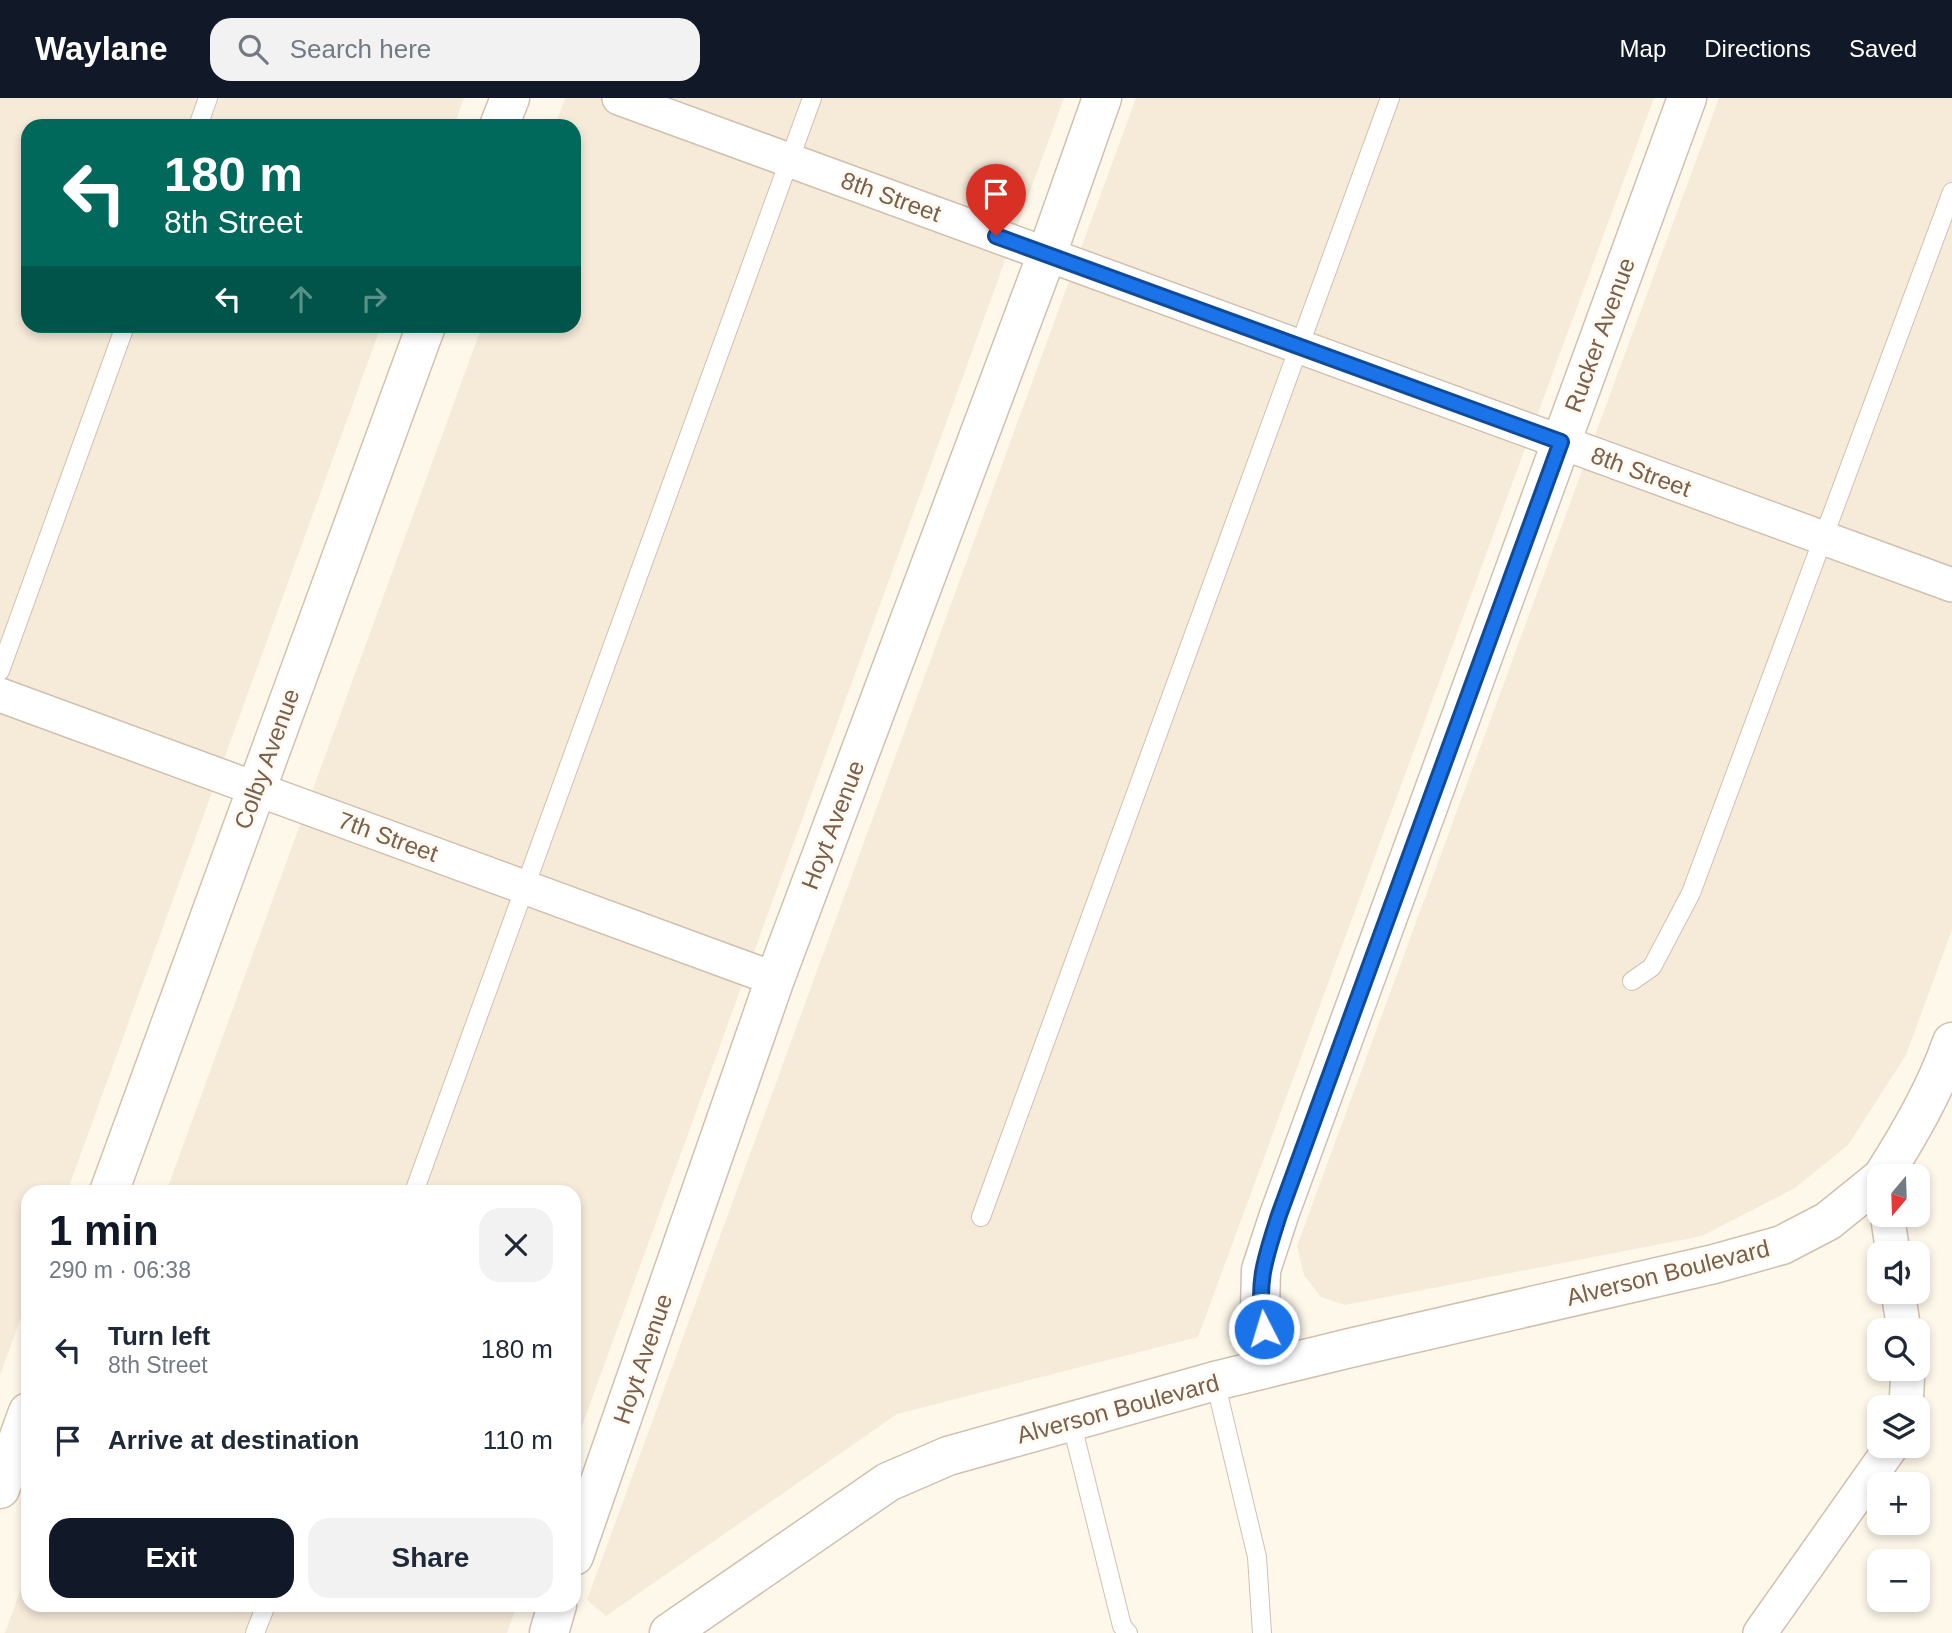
<!DOCTYPE html>
<html lang="en">
<head>
<meta charset="utf-8">
<style>
  body { margin:0; font-family:Arial,sans-serif; background:#f2f2f3; color:#1f2937; height:100vh; display:flex; flex-direction:column; font-size:26px; white-space:nowrap }
  * { box-sizing:border-box; margin:0 }
  p { font-size:23px; color:#747a83 }
  .icon { flex:none; width:38px; height:38px; fill:none; stroke:currentColor; stroke-width:2; stroke-linecap:round; stroke-linejoin:round }
  .map { position:relative; flex:1; overflow:hidden }
  .drawer { position:absolute; left:21px; top:1087px; width:560px; height:427px; display:flex; flex-direction:column; background:#fff; border-radius:21px; box-shadow:0 4px 10px #0003 }
  .drawer>* { flex:none }
  .guide { position:absolute; left:21px; top:21px; width:560px; height:214px; border-radius:21px; box-shadow:0 4px 10px #0003; background:#00695c; color:#fff; overflow:hidden }
  .needle { width:46px; rotate:199deg }
  .tools { position:absolute; left:1867px; top:1066px; display:grid; gap:14px }
  .tools a { display:grid; place-items:center; width:63px; height:63px; border-radius:14px; background:#fff; box-shadow:0 4px 10px #0003; font-size:35px }
  .pin { position:absolute; display:grid; place-items:center; width:60px; height:60px; color:#fff; margin:-72px -30px; border-radius:50% 50% 50% 0; rotate:-45deg; box-shadow:0 0 7px #0007 }
  .pin .icon { rotate:45deg }
  .me { position:absolute; width:77px; margin:-38px; rotate:355deg; stroke-linejoin:round; filter:drop-shadow(0 0 5px #0008) }
  .turn { display:flex; align-items:center; gap:24px; height:147px; padding:0 28px; font-size:32px }
  .turn .icon { width:91px; height:91px; stroke-width:2.5 }
  .turn b { display:block; font-size:49px; line-height:60px }
  .lanes { display:flex; align-items:center; height:66px; padding:0 28px; background:#0003; justify-content:center; gap:35px; direction:ltr }
  .lanes .off { opacity:.35 }
  .round { display:grid; place-items:center; flex:none; width:74px; height:74px; border-radius:21px; background:#f2f2f3 }
  .head { display:flex; align-items:center; justify-content:space-between; height:119px; padding:0 28px }
  h1 { font-size:42px; font-weight:700; line-height:52px; color:#111827 }
  .action { display:flex; gap:14px; margin-top:auto; padding:14px 28px }
  .action a { flex:1; height:80px; border-radius:21px; background:#111827; color:#fff; font-size:28px; font-weight:700; line-height:80px; text-align:center }
  .action a+a { background:#f2f2f3; color:#1f2937 }
  ul { padding:0; list-style:none }
  li { display:flex; align-items:center; gap:21px; height:91px; padding:0 28px }
  li div { flex:1 }
  li b { display:block; font-size:26px }
  li em { font-style:normal }
  header { display:flex; align-items:center; gap:42px; box-sizing:border-box; height:98px; padding:0 35px; background:#111827; color:#fff }
  header strong { font-size:33px }
  nav { display:flex; gap:38px; margin-inline-start:auto; font-size:24px }
  .search { width:490px; height:63px; background:#f2f2f3; display:flex; align-items:center; gap:18px; box-sizing:border-box; padding:0 24px; border-radius:21px; color:#747a83; font-size:26px }
  .map>svg:first-child { display:block }
</style>
</head>
<body>
<header>
<strong>Waylane</strong>
<div class="search"><svg class="icon" aria-label="search" viewBox="0 0 24 24"><circle cx="10" cy="10" r="6"/><path d="M15 15l6 6"/></svg>Search here</div>
<nav><a>Map</a><a>Directions</a><a>Saved</a></nav>
</header>
<div class="map">
<svg width="1952" height="1535" viewBox="0 0 1952 1535">
  <rect width="100%" height="100%" fill="#fef8eb"/>
  <g fill="#f6ead9">
    <path d="M 0,0 L 464,0 L 454,28 L 28,28 L 28,228 L 381,228 L 67,1094 L 28,1094 L 28,1200 L 0,1277 Z"/>
    <path d="M 565,0 L 1064,0 L 574,1350 L 574,1094 L 166,1094 L 482,228 L 574,228 L 574,28 L 555,28 Z"/>
    <path d="M 1136,0 L 1654,0 L 1198,1239 L 897,1316 L 606,1518 L 587,1502 Z"/>
    <path d="M 1719,0 L 1952,0 L 1952,832 L 1906,957 L 1848,1047 L 1795,1090 L 1702,1138 L 1345,1207 L 1321,1199 L 1304,1177 L 1297,1148 Z"/>
    <path d="M 28,1471 L 28,1507 L 517,1507 L 507,1535 L 5,1535 Z"/>
  </g>
  <g fill="none" stroke-linecap="round" stroke-linejoin="round">
    <g stroke="#d2c0af" stroke-width="20">
      <g id="service">
        <path d="M 198,28 L 208,0"/>
        <path d="M 0,573 L 125,228"/>
        <path d="M 1632,883 L 1652,869 L 1691,795 L 1952,94"/>
        <path d="M 414,1094 L 812,0"/>
        <path d="M 981,1119 L 1390,0"/>
        <path d="M 1215,1283 L 1257,1459 L 1262,1535"/>
        <path d="M 1071,1323 L 1122,1528 L 1128,1535"/>
        <path d="M 255,1535 L 266,1507"/>
      </g>
    </g>
    <g stroke="#d2c0af" stroke-width="36">
      <g id="minor">
        <path d="M 619,0 L 1952,487"/>
        <path d="M 0,597 L 775,881"/>
        <path d="M 1887,1116 L 1893,1155"/>
        <path d="M 1898,1194 L 1904,1232"/>
        <path d="M 1906,1309 L 1908,1270"/>
        <path d="M 1760,1535 L 1892,1348"/>
      </g>
    </g>
    <g stroke="#d2c0af" stroke-width="41">
      <g id="tertiary">
        <path d="M 1883,1078 C 1910,1035 1935,992 1952,944"/>
        <path d="M 1271,1269 L 1260,1212 L 1261,1172 L 1279,1117 L 1687,0"/>
        <path d="M 574,1458 L 775,881 L 1047,156 L 1102,0"/>
        <path d="M 549,1535 L 557,1507"/>
        <path d="M 669,1535 L 888,1384 L 948,1358 L 1215,1283 L 1350,1250 L 1714,1166 L 1782,1147 L 1828,1123 L 1880,1081"/>
      </g>
    </g>
    <g stroke="#d5c1ac" stroke-width="41">
      <g id="secondary">
        <path d="M 499,28 L 510,0"/>
        <path d="M 109,1094 L 426,228"/>
        <path d="M 0,1391 L 28,1314"/>
      </g>
    </g>
    <use href="#service" stroke="#fff" stroke-width="18"/>
    <use href="#minor" stroke="#fff" stroke-width="33"/>
    <use href="#tertiary" stroke="#fff" stroke-width="38"/>
    <use href="#secondary" stroke="#fff" stroke-width="38"/>
  </g>
  <g fill="none" stroke-linecap="round" stroke-linejoin="round">
    <g stroke="#114b97" stroke-width="18">
      <path id="route" d="M 996,138 L 1561,344 L 1279,1117 C 1265,1161 1256,1184 1264,1231"/>
    </g>
    <use href="#route" stroke="#1a73e8" stroke-width="12"/>
  </g>
  <g text-anchor="middle" stroke-width="6" stroke-linejoin="round" paint-order="stroke">
    <g font-size="24" fill="#7c5f4b" stroke="#fffbf3">
      <text transform="translate(891 99) rotate(20)" y="8">8th Street</text>
      <text transform="translate(1600 237) rotate(-70)" y="8">Rucker Avenue</text>
      <text transform="translate(1641 374) rotate(20)" y="8">8th Street</text>
      <text transform="translate(267 661) rotate(-70)" y="8">Colby Avenue</text>
      <text transform="translate(833 727) rotate(-69)" y="8">Hoyt Avenue</text>
      <text transform="translate(388 739) rotate(20)" y="8">7th Street</text>
      <text transform="translate(1668 1175) rotate(-14)" y="8">Alverson Boulevard</text>
      <text transform="translate(643 1261) rotate(-71)" y="8">Hoyt Avenue</text>
      <text transform="translate(1118 1311) rotate(-15)" y="8">Alverson Boulevard</text>
    </g>
  </g>
</svg>
<div class="tools">
<a><svg class="needle" viewBox="-14 -14 28 28"><path d="M0-13l5 13h-10z" fill="#e53935"/><path d="M0 13l5-13h-10z" fill="#747a83"/></svg></a>
<a><svg class="icon" aria-label="sound" viewBox="0 0 24 24"><path d="M4 9h4l5-4v14l-5-4H4zM17 9q2 3 0 6"/></svg></a>
<a><svg class="icon" aria-label="search" viewBox="0 0 24 24"><circle cx="10" cy="10" r="6"/><path d="M15 15l6 6"/></svg></a>
<a><svg class="icon" aria-label="layers" viewBox="0 0 24 24"><path d="M12 4l9 5-9 5-9-5zM3 14l9 5 9-5"/></svg></a>
<a>+</a>
<a>−</a>
</div>
<div class="pin" style="left:996px;top:138px;background:#d93025"><svg class="icon" aria-label="arrive" viewBox="0 0 24 24"><path d="M6 21V4h12l-3 4 3 4H6"/></svg></div>
<svg class="me" style="left:1264px;top:1231px" viewBox="-20 -20 40 40"><circle r="17" fill="#1a73e8" stroke="#fff" stroke-width="3"/><path d="M0-11L8 9 0 5-8 9z" fill="#fff"/></svg>
<div class="guide">
<div class="turn"><svg class="icon" aria-label="left" viewBox="0 0 24 24"><path d="M17 20v-9H6M10 6l-5 5 5 5"/></svg><div><b>180 m</b>8th Street</div></div>
<div class="lanes"><svg class="icon" aria-label="left" viewBox="0 0 24 24"><path d="M17 20v-9H6M10 6l-5 5 5 5"/></svg><svg class="icon off" aria-label="ahead" viewBox="0 0 24 24"><path d="M12 20V5M6 11l6-6 6 6"/></svg><svg class="icon off" aria-label="right" viewBox="0 0 24 24"><path d="M7 20v-9h11M14 6l5 5-5 5"/></svg></div>
</div>
<section class="drawer">
<div class="head"><div><h1>1 min</h1><p>290 m · 06:38</p></div><a class="round"><svg class="icon" aria-label="close" viewBox="0 0 24 24"><path d="M6 6l12 12M18 6L6 18"/></svg></a></div>
<ul>
<li><svg class="icon" aria-label="left" viewBox="0 0 24 24"><path d="M17 20v-9H6M10 6l-5 5 5 5"/></svg><div><b>Turn left</b><p>8th Street</p></div><em>180 m</em></li>
<li><svg class="icon" aria-label="arrive" viewBox="0 0 24 24"><path d="M6 21V4h12l-3 4 3 4H6"/></svg><div><b>Arrive at destination</b></div><em>110 m</em></li>
</ul>
<div class="action"><a>Exit</a><a>Share</a></div>
</section>
</div>
</body>
</html>
